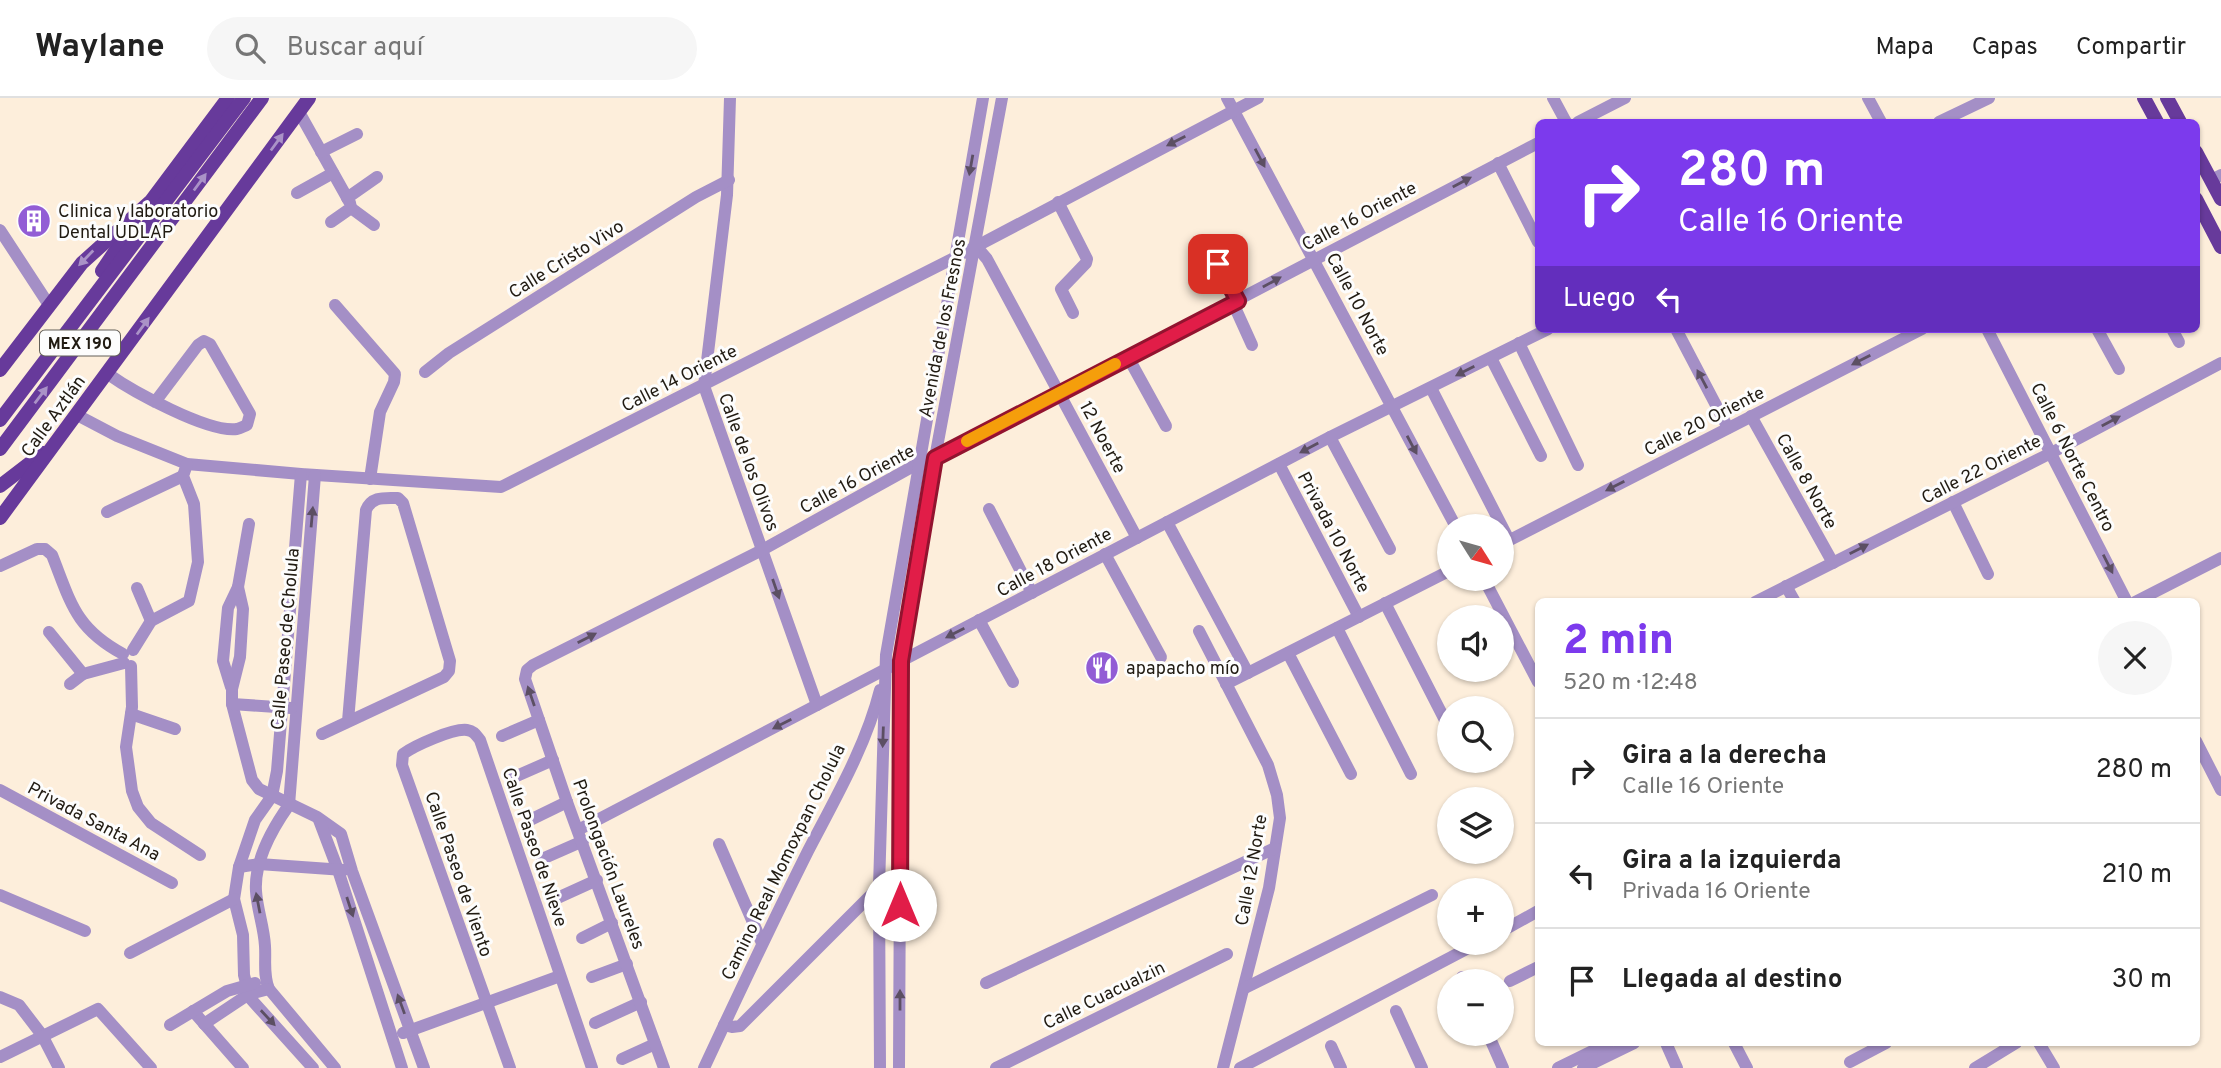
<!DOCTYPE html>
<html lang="es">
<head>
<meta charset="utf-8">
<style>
  body { margin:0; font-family:Overpass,sans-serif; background:#f6f6f6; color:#222; height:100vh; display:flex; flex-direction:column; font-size:26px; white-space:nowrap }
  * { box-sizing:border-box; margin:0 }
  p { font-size:23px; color:#767676 }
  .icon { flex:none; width:38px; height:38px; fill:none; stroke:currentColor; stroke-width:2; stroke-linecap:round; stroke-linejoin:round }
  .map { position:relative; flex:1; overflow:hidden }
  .sheet { position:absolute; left:1535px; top:500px; width:665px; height:448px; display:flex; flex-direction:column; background:#fff; border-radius:10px; box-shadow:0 2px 5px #0004 }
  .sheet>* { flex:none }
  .guide { position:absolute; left:1535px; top:21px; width:665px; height:214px; border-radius:10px; box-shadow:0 2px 5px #0004; background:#7c3aed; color:#fff; overflow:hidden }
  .needle { width:46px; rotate:127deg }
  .controls { position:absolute; left:1437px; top:416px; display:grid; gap:14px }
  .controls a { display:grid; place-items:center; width:77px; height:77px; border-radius:50%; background:#fff; box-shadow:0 2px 5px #0004; font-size:35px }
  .pin { position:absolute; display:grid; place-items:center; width:60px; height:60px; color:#fff; margin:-30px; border-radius:14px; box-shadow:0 4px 10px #0006 }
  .me { position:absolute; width:77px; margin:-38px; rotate:0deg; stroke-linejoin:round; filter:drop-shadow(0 0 5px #0008) }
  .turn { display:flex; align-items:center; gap:24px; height:147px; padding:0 28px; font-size:32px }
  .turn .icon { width:91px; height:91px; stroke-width:2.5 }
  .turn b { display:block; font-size:49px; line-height:60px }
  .then { display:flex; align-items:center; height:66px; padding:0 28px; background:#0003; gap:14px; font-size:26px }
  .round { display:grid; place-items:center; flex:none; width:74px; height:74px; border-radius:37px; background:#f6f6f6 }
  .overview { display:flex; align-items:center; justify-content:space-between; height:119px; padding:0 28px }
  h1 { font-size:42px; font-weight:800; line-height:52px; color:#7c3aed }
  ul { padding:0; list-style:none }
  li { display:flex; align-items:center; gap:21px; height:105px; padding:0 28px; border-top:2px solid #e0e0e0 }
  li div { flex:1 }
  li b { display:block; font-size:26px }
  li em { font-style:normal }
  header { display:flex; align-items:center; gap:42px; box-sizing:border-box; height:98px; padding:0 35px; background:#fff; border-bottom:2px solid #e0e0e0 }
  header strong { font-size:33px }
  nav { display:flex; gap:38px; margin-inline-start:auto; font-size:24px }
  .search { width:490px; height:63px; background:#f6f6f6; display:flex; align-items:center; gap:18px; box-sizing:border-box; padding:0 24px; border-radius:38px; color:#767676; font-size:26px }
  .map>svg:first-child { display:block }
</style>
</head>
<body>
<header>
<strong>Waylane</strong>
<div class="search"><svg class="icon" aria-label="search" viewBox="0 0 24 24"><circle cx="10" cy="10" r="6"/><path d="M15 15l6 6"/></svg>Buscar aquí</div>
<nav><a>Mapa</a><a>Capas</a><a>Compartir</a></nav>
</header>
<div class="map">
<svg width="2221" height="970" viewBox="0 0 2221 970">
  <rect width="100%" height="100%" fill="#fdeedb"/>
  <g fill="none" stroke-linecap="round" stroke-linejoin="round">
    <g stroke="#a48fc6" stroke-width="12">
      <path d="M 730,0 L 727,97 L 704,288 L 817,607"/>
      <path d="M 1227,0 L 1456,429"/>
      <path d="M 1553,0 L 1566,24"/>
      <path d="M 1868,0 L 1881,24"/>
      <path d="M 299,14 L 350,105 L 351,110 L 331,124"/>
      <path d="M 1578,24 L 1625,0"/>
      <path d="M 1939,24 L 1989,0"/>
      <path d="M 321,54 L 357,36"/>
      <path d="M 1498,65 L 1538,144"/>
      <path d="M 2211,82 L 2221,77"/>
      <path d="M 297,95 L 333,75"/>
      <path d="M 347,100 L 377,79"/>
      <path d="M 1058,104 L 1087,161 L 1086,165 L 1061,191 L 1073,215"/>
      <path d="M 351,110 L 374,127"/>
      <path d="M 0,132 L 49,207"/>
      <path d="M 975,147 L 987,161 L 1137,440"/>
      <path d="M 1208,148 L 1238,203"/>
      <path d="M 1233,205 L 1252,247"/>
      <path d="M 335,207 L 395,276 L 394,284 L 380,314 L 370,381"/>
      <path d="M 1676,231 L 1728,330"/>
      <path d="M 1987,231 L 2127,504"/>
      <path d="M 2097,231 L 2119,271"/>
      <path d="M 2172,231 L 2179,244"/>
      <path d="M 1519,245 L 1578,367"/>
      <path d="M 1128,259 L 1166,328"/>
      <path d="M 1491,260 L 1541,358"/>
      <path d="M 425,274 L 449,255 L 696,99 L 729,82"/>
      <path d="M 108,276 C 132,293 208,335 237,331 C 241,330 244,328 247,327 L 250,316 L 210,246 L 204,243 L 198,247 L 155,304"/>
      <path d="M 1431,290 L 1509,442"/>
      <path d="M 77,317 L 117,338 L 187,366 L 301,376 L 501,389 L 956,159 L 1258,0"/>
      <path d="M 1751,318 L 1833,465"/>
      <path d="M 1330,339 L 1390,451"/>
      <path d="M 1279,366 L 1359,519"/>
      <path d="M 301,376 L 277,673 L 272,698 L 255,722 L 239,769 L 234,801 L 243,837 L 244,877 L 250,900 L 313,970"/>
      <path d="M 315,377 L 289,707 C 272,731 254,762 256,793 C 257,811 264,829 265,848 C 266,863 263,877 269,891 L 335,970"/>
      <path d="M 1953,404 L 1988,476"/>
      <path d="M 989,411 L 1032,495"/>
      <path d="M 107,414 L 183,378"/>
      <path d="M 1167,424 L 1248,575"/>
      <path d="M 1502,446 L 1922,231"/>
      <path d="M 1105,456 L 1161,559"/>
      <path d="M 0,468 L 37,451 L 45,451 L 52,457 C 71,505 75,530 123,556"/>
      <path d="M 1484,481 L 1538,584"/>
      <path d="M 1786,488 L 1795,504"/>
      <path d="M 238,489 L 243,511 L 240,559 L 232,591 L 232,606 L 252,682 L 259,691 L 317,719 L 341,736 L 352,773 L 424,970"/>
      <path d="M 137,490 L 151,523"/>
      <path d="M 1755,504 L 2051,355 L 2221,265"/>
      <path d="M 2135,504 L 2221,460"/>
      <path d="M 1385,505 L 1449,630"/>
      <path d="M 979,522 L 1013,584"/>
      <path d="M 1337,530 L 1411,676"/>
      <path d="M 1199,533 L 1268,667 L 1277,697 L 1280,720 L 1269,790 L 1223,970"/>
      <path d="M 49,534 L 83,576 L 124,565"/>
      <path d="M 133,552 L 151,523 L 189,503 L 198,464 L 194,406 L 183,378 L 187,366"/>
      <path d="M 1288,555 L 1351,676"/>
      <path d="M 131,568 L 132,609 L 126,649 L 132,693 L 138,709 L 151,725 L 200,757"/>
      <path d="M 70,586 L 83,576"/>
      <path d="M 1226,586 L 1449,473"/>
      <path d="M 231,589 L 223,563 L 228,510 L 238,489 L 249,426"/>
      <path d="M 232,606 L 291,610"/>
      <path d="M 131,616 L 175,631"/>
      <path d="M 322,636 L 444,579 L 449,573 L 450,563 L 403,405 L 398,400 C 384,400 372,398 366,412 L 348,623"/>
      <path d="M 502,638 L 539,622"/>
      <path d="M 2196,643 L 2221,692"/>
      <path d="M 512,680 L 553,662"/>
      <path d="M 0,692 L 172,785"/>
      <path d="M 319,722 L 338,772 L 402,970"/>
      <path d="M 528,723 L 567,704"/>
      <path d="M 578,732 L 1330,339 L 1548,231"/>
      <path d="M 719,746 L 762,845"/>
      <path d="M 542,761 L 583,743"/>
      <path d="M 239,769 L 259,766 L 344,772"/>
      <path d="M 0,797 L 85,833"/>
      <path d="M 553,802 L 597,782"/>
      <path d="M 1502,833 L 1538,813"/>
      <path d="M 582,840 L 612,825"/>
      <path d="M 130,855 L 234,801"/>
      <path d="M 592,879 L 627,866"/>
      <path d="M 1462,879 L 1464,884"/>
      <path d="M 1510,883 L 1538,869"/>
      <path d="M 986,885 L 1275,750"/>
      <path d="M 1245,890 L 1432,797"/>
      <path d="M 0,899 L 19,907 L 42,937 L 59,970"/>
      <path d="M 193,913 L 243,970"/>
      <path d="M 1396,913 L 1422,970"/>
      <path d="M 595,925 L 641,904"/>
      <path d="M 204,926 L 249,896 L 269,891"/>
      <path d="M 170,927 L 227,893 L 255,885"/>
      <path d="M 724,927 L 732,929 L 740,928 L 879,789"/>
      <path d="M 403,935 L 560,878"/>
      <path d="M 1488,936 L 1503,970"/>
      <path d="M 1666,945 L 1677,970"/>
      <path d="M 1734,945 L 1747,970"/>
      <path d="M 2039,945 L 2054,970"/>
      <path d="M 1331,948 L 1341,970"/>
      <path d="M 0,959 L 98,911 L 151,970"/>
      <path d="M 622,961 L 655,946"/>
      <path d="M 1850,964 L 1886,945"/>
      <path d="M 510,970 L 402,667 L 403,656 C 414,648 453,630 467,632 C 474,633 476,637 480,642 L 592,970"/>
      <path d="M 664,970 L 567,704 L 525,581 L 527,572 L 533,567 L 762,452 L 919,365 L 935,360 L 1538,45"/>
      <path d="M 704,970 C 738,897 772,825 808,753 C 835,701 866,648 880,592"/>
      <path d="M 880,970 L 879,789 L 886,557 L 983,0"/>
      <path d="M 899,970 L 901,563 L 935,360 L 1002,0"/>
      <path d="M 996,970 L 1227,856"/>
      <path d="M 1240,970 L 1478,845"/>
      <path d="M 1558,970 L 1609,945"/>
      <path d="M 1583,970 L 1634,945"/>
      <path d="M 1975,970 L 2016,945"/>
    </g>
    <g stroke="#673a9b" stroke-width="14">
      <path d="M 2144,0 L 2157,24"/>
      <path d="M 2167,0 L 2180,24"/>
      <path d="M 2196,54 L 2221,101"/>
      <path d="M 2196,101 L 2221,149"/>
      <path d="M 102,173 L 134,125"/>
      <path d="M 0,272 L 82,165 L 151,103 L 228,0"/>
      <path d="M 0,322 L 244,0"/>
      <path d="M 0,351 L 262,0"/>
      <path d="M 0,388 L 43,355"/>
      <path d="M 0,420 L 309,0"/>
    </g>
  </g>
  <defs><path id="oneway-solid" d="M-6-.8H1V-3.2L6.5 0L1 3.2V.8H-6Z" transform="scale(1.75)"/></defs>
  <g fill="#5c4f63">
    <use href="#oneway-solid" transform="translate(1176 43) rotate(153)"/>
    <use href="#oneway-solid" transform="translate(1260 60) rotate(62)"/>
    <use href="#oneway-solid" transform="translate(971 67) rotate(100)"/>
    <use href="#oneway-solid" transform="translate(1462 84) rotate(-28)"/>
    <use href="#oneway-solid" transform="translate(1272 184) rotate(-29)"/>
    <use href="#oneway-solid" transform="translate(1861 262) rotate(153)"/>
    <use href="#oneway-solid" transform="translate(1465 273) rotate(153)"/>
    <use href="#oneway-solid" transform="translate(1702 281) rotate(-118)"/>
    <use href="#oneway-solid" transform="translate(2111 323) rotate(-28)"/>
    <use href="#oneway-solid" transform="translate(1412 347) rotate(62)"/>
    <use href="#oneway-solid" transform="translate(1309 350) rotate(152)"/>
    <use href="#oneway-solid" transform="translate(1615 388) rotate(153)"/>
    <use href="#oneway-solid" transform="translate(312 419) rotate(-85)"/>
    <use href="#oneway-solid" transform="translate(1859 451) rotate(-27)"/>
    <use href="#oneway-solid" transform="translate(2108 466) rotate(63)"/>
    <use href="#oneway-solid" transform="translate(776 491) rotate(71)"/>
    <use href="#oneway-solid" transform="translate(955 535) rotate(153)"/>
    <use href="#oneway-solid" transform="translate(587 540) rotate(-27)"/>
    <use href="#oneway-solid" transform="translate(531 598) rotate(-109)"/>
    <use href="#oneway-solid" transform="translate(782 626) rotate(153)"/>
    <use href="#oneway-solid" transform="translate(883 639) rotate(92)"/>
    <use href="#oneway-solid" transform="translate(258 805) rotate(-101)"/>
    <use href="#oneway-solid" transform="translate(350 809) rotate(72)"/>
    <use href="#oneway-solid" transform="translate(900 902) rotate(-90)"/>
    <use href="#oneway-solid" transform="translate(401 906) rotate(-110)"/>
    <use href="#oneway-solid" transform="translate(268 920) rotate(47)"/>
  </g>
  <g fill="#aa92c7">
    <use href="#oneway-solid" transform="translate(277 44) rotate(-54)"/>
    <use href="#oneway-solid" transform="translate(200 84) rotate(-54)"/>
    <use href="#oneway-solid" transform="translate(86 160) rotate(134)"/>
    <use href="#oneway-solid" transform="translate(143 228) rotate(-54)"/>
    <use href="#oneway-solid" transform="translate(41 297) rotate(-53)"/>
  </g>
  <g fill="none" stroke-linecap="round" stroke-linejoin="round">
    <g stroke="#92132f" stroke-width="18">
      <path id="route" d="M 900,807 L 901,563 L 935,360 L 1238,203 L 1218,166"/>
    </g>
    <use href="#route" stroke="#e11d48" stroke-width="12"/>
    <path stroke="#f59e0b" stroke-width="12" d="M 967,343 L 1115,266"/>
  </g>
  <defs>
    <g id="building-disc" transform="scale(1.75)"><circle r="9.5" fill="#925dd5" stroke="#fdfdfd"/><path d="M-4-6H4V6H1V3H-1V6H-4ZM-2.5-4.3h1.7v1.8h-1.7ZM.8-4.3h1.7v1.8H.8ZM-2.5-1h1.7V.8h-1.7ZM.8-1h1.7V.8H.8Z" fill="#fff"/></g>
    <g id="restaurant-disc" transform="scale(1.75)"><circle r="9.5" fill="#925dd5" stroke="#fdfdfd"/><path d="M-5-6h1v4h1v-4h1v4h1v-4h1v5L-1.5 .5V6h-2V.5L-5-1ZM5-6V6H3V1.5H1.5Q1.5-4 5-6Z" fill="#fff"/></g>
  </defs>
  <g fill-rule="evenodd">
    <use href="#building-disc" x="34" y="123"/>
    <use href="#restaurant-disc" x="1102" y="570"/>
  </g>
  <g text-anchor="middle" stroke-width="6" stroke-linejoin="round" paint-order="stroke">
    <rect fill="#fdfdfd" stroke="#635f58" stroke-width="2" x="40" y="232.5" width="80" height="25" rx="5"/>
    <g font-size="16" font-weight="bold" fill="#211b12">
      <text x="80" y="251">MEX 190</text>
    </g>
    <g font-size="18" fill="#211b12" stroke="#fdfdfd" text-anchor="start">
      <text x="58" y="119">Clinica y laboratorio<tspan x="58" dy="21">Dental UDLAP</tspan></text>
      <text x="1126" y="576">apapacho mío</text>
    </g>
    <g font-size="18" fill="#211b12" stroke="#fdfdfd">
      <text transform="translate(1359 118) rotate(-28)" y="6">Calle 16 Oriente</text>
      <text transform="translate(566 161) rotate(-32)" y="6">Calle Cristo Vivo</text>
      <text transform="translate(1358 206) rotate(62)" y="6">Calle 10 Norte</text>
      <text transform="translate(942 230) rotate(-79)" y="6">Avenida de los Fresnos</text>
      <text transform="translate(679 280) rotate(-27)" y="6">Calle 14 Oriente</text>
      <text transform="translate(53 318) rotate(-54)" y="6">Calle Aztlán</text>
      <text transform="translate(1704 323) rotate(-27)" y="6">Calle 20 Oriente</text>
      <text transform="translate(1103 339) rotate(62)" y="6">12 Noerte</text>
      <text transform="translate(2073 359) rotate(63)" y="6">Calle 6 Norte Centro</text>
      <text transform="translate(749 364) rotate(70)" y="6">Calle de los Olivos</text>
      <text transform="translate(1981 371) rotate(-27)" y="6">Calle 22 Oriente</text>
      <text transform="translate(857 381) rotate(-28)" y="6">Calle 16 Oriente</text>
      <text transform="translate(1807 383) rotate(61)" y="6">Calle 8 Norte</text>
      <text transform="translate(1334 434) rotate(62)" y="6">Privada 10 Norte</text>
      <text transform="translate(1054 464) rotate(-28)" y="6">Calle 18 Oriente</text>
      <text transform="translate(285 541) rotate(-85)" y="6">Calle Paseo de Cholula</text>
      <text transform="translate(94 723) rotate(28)" y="6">Privada Santa Ana</text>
      <text transform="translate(535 749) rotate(71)" y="6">Calle Paseo de Nieve</text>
      <text transform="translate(783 764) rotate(-64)" y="6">Camino Real Momoxpan Cholula</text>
      <text transform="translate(609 766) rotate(70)" y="6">Prolongación Laureles</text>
      <text transform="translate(1251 772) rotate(-80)" y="6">Calle 12 Norte</text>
      <text transform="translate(459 776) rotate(71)" y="6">Calle Paseo de Viento</text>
      <text transform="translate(1104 897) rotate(-26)" y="6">Calle Cuacualzin</text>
    </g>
  </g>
</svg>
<div class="controls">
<a><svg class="needle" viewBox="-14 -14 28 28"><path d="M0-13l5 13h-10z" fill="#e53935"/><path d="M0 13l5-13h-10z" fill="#767676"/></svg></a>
<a><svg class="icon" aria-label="sound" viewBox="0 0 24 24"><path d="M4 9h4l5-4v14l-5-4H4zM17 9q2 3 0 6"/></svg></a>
<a><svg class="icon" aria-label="search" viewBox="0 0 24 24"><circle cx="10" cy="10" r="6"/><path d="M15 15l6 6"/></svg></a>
<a><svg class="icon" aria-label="layers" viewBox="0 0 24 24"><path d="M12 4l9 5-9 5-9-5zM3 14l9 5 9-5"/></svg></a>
<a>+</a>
<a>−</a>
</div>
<div class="pin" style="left:1218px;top:166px;background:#d93025"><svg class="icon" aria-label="arrive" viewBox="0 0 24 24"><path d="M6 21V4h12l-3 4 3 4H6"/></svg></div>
<svg class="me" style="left:900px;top:807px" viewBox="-20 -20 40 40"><circle r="19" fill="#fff"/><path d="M0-13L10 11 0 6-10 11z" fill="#e11d48"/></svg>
<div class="guide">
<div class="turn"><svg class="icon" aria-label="right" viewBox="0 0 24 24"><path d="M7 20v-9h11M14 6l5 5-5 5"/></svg><div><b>280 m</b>Calle 16 Oriente</div></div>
<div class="then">Luego<svg class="icon" aria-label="left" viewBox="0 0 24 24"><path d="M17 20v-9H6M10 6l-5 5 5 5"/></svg></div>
</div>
<section class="sheet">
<div class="overview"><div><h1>2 min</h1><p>520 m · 12:48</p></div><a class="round"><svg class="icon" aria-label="close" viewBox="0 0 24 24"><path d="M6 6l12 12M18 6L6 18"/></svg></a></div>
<ul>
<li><svg class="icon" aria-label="right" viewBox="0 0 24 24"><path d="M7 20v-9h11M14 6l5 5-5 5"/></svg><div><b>Gira a la derecha</b><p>Calle 16 Oriente</p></div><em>280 m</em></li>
<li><svg class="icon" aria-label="left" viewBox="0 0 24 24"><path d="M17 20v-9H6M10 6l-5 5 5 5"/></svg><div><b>Gira a la izquierda</b><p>Privada 16 Oriente</p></div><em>210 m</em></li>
<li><svg class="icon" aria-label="arrive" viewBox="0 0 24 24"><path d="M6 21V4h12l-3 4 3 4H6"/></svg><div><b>Llegada al destino</b></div><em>30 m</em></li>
</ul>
</section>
</div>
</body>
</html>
